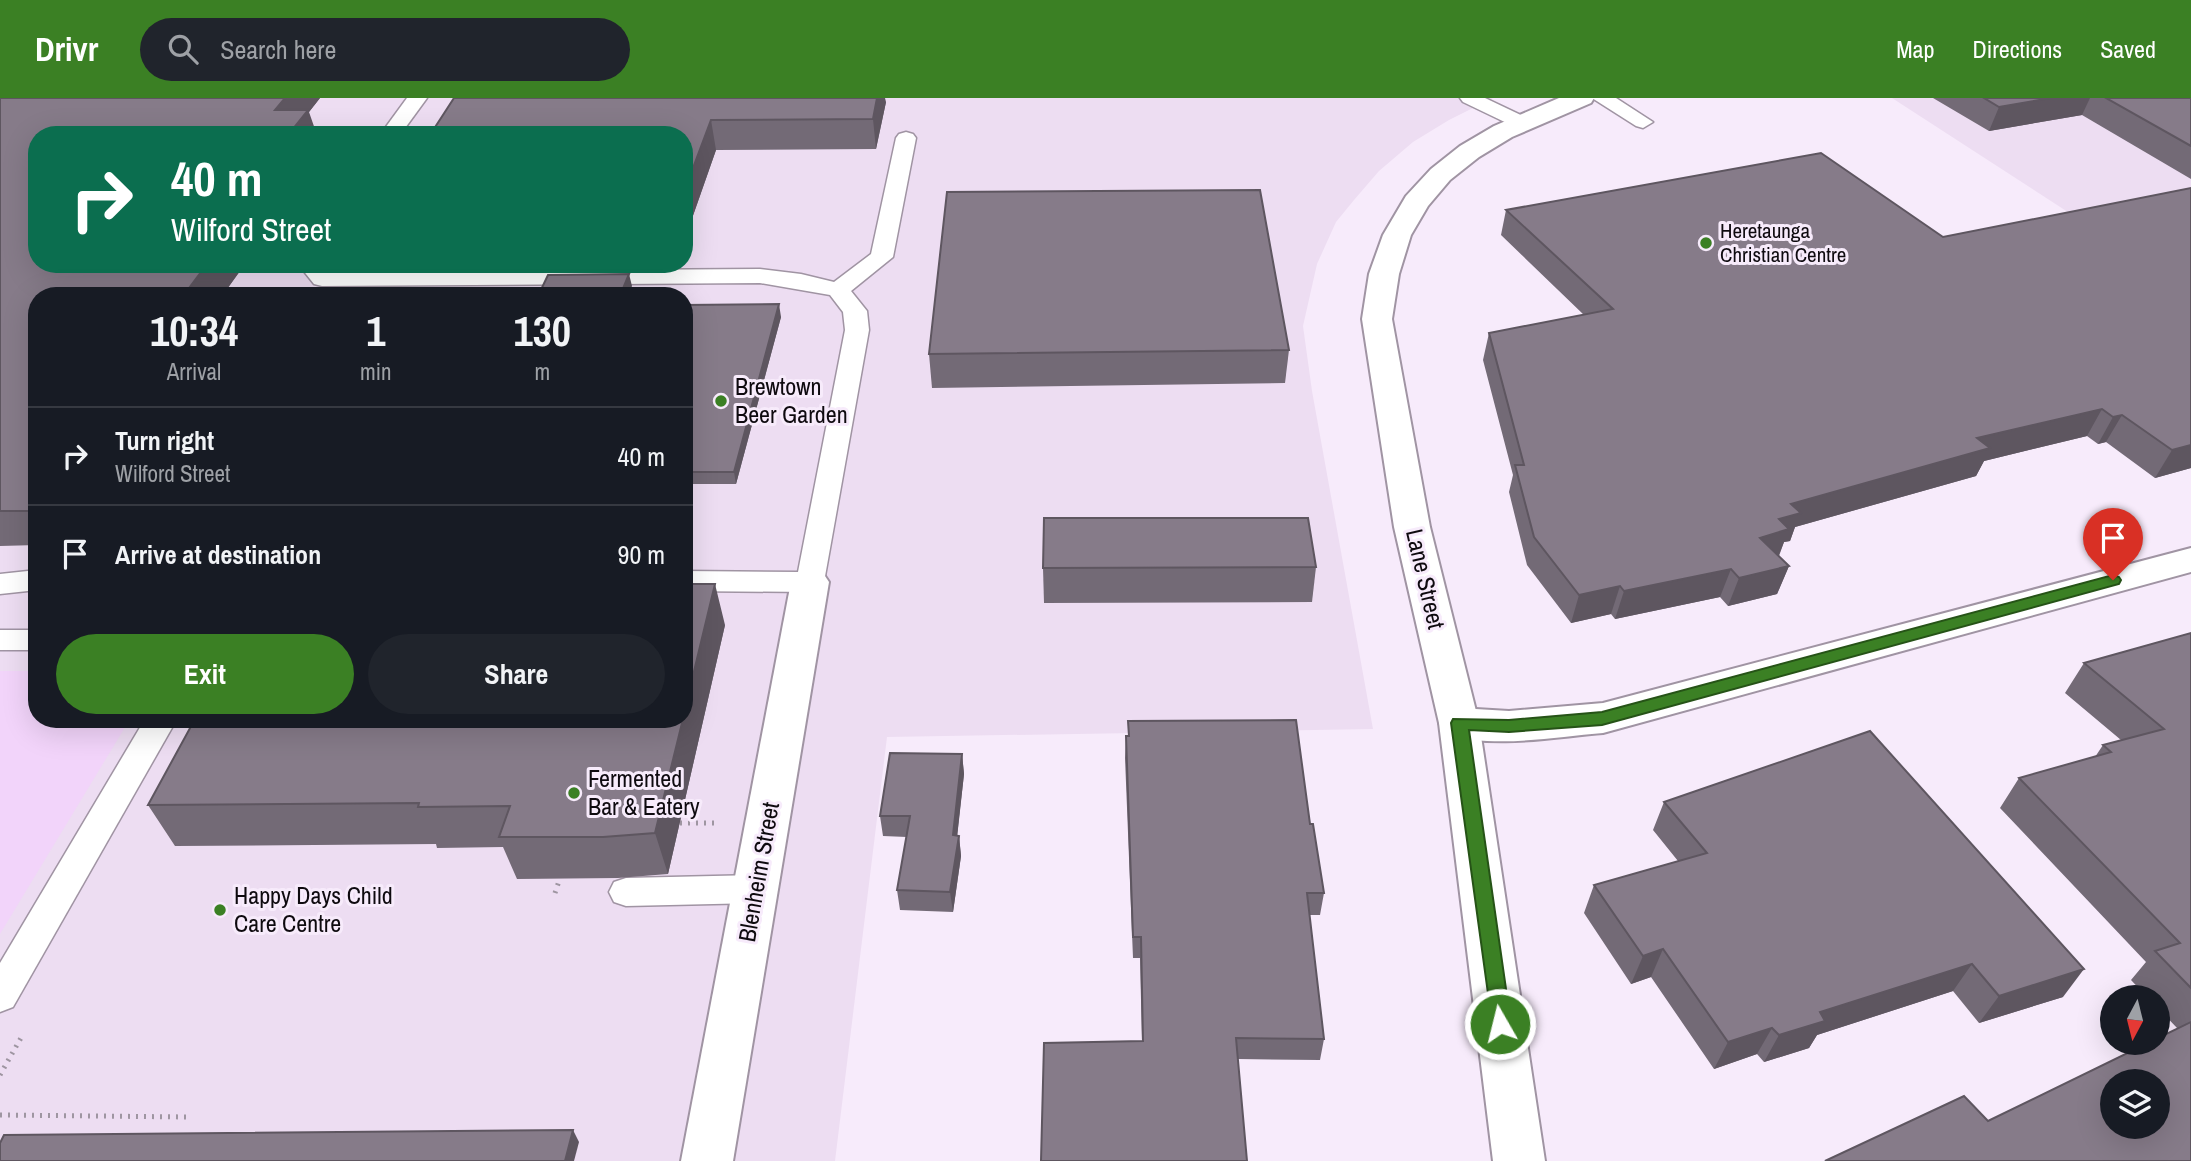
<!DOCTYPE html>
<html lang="en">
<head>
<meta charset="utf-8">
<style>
  body { margin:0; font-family:"Archivo Narrow",sans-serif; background:#20242c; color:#f1f3f6; height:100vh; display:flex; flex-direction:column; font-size:26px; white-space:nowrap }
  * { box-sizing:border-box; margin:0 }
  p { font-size:23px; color:#9ea1a6 }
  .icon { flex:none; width:38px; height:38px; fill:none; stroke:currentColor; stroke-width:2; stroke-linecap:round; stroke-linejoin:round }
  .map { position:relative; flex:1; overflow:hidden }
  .drawer { position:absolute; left:28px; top:189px; width:665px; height:441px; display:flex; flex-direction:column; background:#171b24; border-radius:28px; box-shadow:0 7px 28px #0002 }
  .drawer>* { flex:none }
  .top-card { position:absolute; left:28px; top:28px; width:665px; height:147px; border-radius:28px; box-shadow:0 7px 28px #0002; background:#0b6e4f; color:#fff; overflow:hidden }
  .needle { width:46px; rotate:187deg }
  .buttons { position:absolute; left:2100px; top:887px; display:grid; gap:14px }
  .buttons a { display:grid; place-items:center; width:70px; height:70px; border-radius:50%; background:#171b24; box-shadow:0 7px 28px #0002; font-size:35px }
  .pin { position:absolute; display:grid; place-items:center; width:60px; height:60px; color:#fff; margin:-72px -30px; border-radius:50% 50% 50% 0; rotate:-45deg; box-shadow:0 0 7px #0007 }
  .pin .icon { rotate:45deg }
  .me { position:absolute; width:77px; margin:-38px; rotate:352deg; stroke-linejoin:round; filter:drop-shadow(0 0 5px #0008) }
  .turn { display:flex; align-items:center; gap:24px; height:147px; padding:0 28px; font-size:32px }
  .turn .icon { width:91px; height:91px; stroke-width:2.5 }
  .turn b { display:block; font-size:49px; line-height:60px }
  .eta { display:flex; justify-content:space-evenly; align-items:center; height:119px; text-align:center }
  .eta b { font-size:42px; font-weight:700; line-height:49px }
  .button { display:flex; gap:14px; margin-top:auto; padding:14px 28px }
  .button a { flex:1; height:80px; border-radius:42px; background:#3b8024; color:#fff; font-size:28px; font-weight:700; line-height:80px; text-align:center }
  .button a+a { background:#20242c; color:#f1f3f6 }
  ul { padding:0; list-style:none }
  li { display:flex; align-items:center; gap:21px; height:98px; padding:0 28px; border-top:2px solid #363941 }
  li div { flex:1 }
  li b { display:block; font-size:26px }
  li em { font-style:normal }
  header { display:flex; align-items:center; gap:42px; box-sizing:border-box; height:98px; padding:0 35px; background:#3b8024; color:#fff }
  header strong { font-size:33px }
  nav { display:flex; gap:38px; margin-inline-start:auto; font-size:24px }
  .search { width:490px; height:63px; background:#20242c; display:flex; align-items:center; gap:18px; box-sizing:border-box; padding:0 24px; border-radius:38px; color:#9ea1a6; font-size:26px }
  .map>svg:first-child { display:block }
</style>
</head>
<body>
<header>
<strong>Drivr</strong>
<div class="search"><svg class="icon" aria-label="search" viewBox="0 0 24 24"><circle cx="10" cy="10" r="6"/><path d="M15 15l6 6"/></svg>Search here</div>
<nav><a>Map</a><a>Directions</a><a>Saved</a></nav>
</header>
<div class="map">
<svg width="2191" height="1063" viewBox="0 0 2191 1063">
  <rect width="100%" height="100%" fill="#f7ebfb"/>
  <g fill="#edddf2" fill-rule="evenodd">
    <path d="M 0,0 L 1493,0 L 1449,22 L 1413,44 L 1379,73 L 1354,102 L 1336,124 L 1317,166 L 1303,228 L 1312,293 L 1373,631 L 887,639 L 835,1063 L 0,1063 ZM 37,37 L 684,37 L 684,166 L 37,166 ZM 37,198 L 684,198 L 684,621 L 37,621 Z"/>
    <path d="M 1892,0 L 2191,0 L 2191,109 L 2091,129 Z"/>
  </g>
  <path fill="#f2d4fa" d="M 0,573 L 37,573 L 37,621 L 130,621 L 0,836 Z"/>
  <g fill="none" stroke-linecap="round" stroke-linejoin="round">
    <g stroke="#a094a3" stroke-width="3">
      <g id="service">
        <path d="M 407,0 L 427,0 L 400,37 L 380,37 Z"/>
        <path d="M 1460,0 L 1485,0 L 1527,20 L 1530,24 L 1520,30 L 1513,28 L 1463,4 Z"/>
        <path d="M 1592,0 L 1616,0 L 1653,24 L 1643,30 L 1636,28 Z"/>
        <path d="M 906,34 L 913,36 L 916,40 L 893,159 L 851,193 L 867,213 L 869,232 L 824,484 L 820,491 L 810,494 L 684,493 L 684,473 L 798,474 L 845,232 L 843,214 L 830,197 L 760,185 L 322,188 L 314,186 L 298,166 L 321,166 L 328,174 L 760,171 L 801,176 L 834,184 L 871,156 L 896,40 L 899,36 Z"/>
        <path d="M 37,472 L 37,492 L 0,496 L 0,476 Z"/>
        <rect x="0" y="532" width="37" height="20"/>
        <path d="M 145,621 L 177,621 L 13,909 L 0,914 L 0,865 Z"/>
        <path d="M 757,777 L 769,781 L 774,791 L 769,801 L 757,805 L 626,808 L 614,804 L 609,794 L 614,784 L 626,780 Z"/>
      </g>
    </g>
    <g stroke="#a094a3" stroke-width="4">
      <g id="minor">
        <path d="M 2191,450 L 2191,474 L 1603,635 C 1552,639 1495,651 1445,636 L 1439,625 L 1445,614 L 1459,610 L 1509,613 L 1603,605 Z"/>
        <path d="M 810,471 L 823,475 L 829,484 L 733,1063 L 681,1063 L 791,484 L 797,475 Z"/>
      </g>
    </g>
    <g stroke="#a094a3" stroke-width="4">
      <path id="tertiary" d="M 1559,0 L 1594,0 L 1591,5 L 1512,39 L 1479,59 L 1450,82 L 1428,108 L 1411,137 L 1399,176 L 1392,221 L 1430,429 L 1479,625 L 1545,1063 L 1493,1063 L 1439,625 L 1394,429 L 1362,221 L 1369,176 L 1383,137 L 1406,98 L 1431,71 L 1460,48 L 1494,28 Z"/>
    </g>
    <g stroke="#9e95a1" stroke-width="5" stroke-dasharray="2 6" stroke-linecap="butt">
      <path d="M 680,725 L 717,725"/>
      <path d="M 555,795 L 560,780"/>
      <path d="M 0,977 L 22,938"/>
      <path d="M 0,1017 L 189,1019"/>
    </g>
    <use href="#service" fill="#fff" fill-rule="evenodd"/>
    <use href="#minor" fill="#fff" fill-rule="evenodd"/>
    <use href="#tertiary" fill="#fff" fill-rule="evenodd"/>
  </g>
  <g fill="#736a76">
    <path d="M 0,0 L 320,0 L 309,14 L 37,166 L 245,166 L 222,198 L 37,198 L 37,447 L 0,448 Z"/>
    <path d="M 1933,0 L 2191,0 L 2191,81 L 2082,17 L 1989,33 Z"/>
    <path d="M 886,4 L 876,51 L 716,52 L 689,129 L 684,129 L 684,37 L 430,37 Z"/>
    <path d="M 1506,112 L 1943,139 L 2191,370 L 2155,380 L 2106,344 L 2098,346 L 2087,338 L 1984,363 L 1976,378 L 1795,429 L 1790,443 L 1784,444 L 1779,458 L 1789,468 L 1777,496 L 1728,508 L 1720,499 L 1615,521 L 1611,516 L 1571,525 L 1527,467 L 1509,394 L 1513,377 L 1483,262 L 1489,235 L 1584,217 L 1501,137 Z"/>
    <path d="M 559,166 L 642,166 L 641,169 L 560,170 Z"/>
    <path d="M 684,207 L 781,219 L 736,386 L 684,386 Z"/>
    <path d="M 1289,252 L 1285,285 L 932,290 L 929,256 Z"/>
    <path d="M 1316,469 L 1312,504 L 1044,505 L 1043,470 Z"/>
    <path d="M 725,527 L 668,776 L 618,780 L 517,781 L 503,749 L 437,750 L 436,746 L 175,748 L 148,707 Z"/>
    <path d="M 2191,535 L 2191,1063 L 1988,1023 L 2178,931 L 2158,910 L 2158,900 L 2148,900 L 2131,882 L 2146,864 L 2000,710 L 2019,680 L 2095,659 L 2103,647 L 2121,642 L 2065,595 L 2084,565 Z"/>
    <path d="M 1128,623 L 1310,726 L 1324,795 L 1320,817 L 1309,817 L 1324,941 L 1320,962 L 1238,961 L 1142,943 L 1140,860 L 1133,860 L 1125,660 L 1126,638 L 1128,638 Z"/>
    <path d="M 962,656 L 964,676 L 957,738 L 959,738 L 961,758 L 953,814 L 900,812 L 897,792 L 907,739 L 883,738 L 880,718 Z"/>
    <path d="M 1664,704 L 2063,899 L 1979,925 L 1953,893 L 1817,937 L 1809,950 L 1764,964 L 1757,956 L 1714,971 L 1651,879 L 1631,886 L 1584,815 L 1594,787 L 1678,763 L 1653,732 Z"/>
  </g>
  <g fill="#5e5660">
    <path d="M 285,0 L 320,0 L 309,14 L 317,37 L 285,37 L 275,12 Z"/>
    <path d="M 877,0 L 885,0 L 886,4 L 876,51 L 873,21 Z"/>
    <path d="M 2051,0 L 2090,0 L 2082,17 L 1989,33 L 1999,9 Z"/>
    <path d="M 711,22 L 716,52 L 689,129 L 684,106 L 684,94 Z"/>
    <path d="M 207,166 L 245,166 L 222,198 L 183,198 Z"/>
    <path d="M 629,176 L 632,188 L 628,198 L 620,198 Z"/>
    <path d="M 779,206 L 781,219 L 736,386 L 734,374 Z"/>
    <path d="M 2102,311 L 2087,338 L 1984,363 L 1976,378 L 1795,429 L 1790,443 L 1784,444 L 1778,459 L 1760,440 L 1779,421 L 1791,406 L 1977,340 Z"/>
    <path d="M 2122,317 L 2106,344 L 2098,346 L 2113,319 Z"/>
    <path d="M 2191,347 L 2191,370 L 2155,380 L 2172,352 Z"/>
    <path d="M 1789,468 L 1777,496 L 1728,508 L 1739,480 Z"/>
    <path d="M 1731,471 L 1720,499 L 1615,521 L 1624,493 Z"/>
    <path d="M 715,486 L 725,527 L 668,776 L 655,735 L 683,621 L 684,621 L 684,615 Z"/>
    <path d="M 1620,488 L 1611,516 L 1571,525 L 1579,497 Z"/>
    <path d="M 962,656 L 964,676 L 955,758 L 953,737 Z"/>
    <path d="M 959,738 L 961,758 L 953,814 L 950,794 Z"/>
    <path d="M 1663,851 L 1651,879 L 1631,886 L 1643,858 Z"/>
    <path d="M 1972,866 L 1953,893 L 1817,937 L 1809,950 L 1764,964 L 1779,937 L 1820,914 Z"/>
    <path d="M 2084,871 L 2063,899 L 1979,925 L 1999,898 Z"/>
    <path d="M 1772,930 L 1757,956 L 1714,971 L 1728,944 Z"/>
    <path d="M 573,1032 L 579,1044 L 574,1063 L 565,1063 Z"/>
  </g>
  <g fill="#867b89" stroke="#5e5660" stroke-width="2" fill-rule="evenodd">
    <path d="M 0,0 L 285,0 L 275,12 L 308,12 L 288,37 L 37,37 L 37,166 L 207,166 L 183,198 L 37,198 L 37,413 L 0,413 Z"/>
    <path d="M 454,0 L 877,0 L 873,21 L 711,22 L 684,94 L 684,37 L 430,37 Z"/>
    <path d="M 1984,0 L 2051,0 L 1999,9 Z"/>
    <path d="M 2106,0 L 2191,0 L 2191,48 Z"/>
    <path d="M 1821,55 L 1943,139 L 2191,90 L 2191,347 L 2172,352 L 2122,317 L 2113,319 L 2102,311 L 1977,340 L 1990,350 L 1791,406 L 1801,415 L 1779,421 L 1789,431 L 1760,440 L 1789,468 L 1739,480 L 1731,471 L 1624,493 L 1620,488 L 1579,497 L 1534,439 L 1515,367 L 1524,367 L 1489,235 L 1613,211 L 1506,112 Z"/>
    <path d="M 1260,92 L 1289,252 L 929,256 L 947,94 Z"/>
    <path d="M 629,176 L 620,198 L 538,198 L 548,177 Z"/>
    <path d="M 779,206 L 734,374 L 684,374 L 684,207 Z"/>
    <path d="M 1044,420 L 1308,420 L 1316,469 L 1043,470 Z"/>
    <path d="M 684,486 L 715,486 L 684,615 Z"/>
    <path d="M 2191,535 L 2191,890 L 2155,853 L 2180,845 L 2019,680 L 2111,654 L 2103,647 L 2164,631 L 2084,565 Z"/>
    <path d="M 195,621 L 683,621 L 655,735 L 603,739 L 499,739 L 510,708 L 418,709 L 419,705 L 148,707 Z"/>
    <path d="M 1296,622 L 1310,726 L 1313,726 L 1324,795 L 1307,795 L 1324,941 L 1236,940 L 1247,1063 L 1041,1063 L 1044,945 L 1143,943 L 1141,839 L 1133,839 L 1126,638 L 1129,638 L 1128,623 Z"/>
    <path d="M 1870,633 L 2084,871 L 1999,898 L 1972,866 L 1820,914 L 1825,923 L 1779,937 L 1772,930 L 1728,944 L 1663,851 L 1643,858 L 1594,787 L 1707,755 L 1664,704 Z"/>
    <path d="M 890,655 L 962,656 L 953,737 L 959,738 L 950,794 L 897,792 L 910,718 L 880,718 Z"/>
    <path d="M 2191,924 L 2191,1063 L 1825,1063 L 1964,998 L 1988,1023 L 2148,945 L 2158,945 L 2158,940 ZM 2112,984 L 2158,984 L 2158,1029 L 2112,1029 Z"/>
    <path d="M 573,1032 L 565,1063 L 0,1063 L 0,1045 L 4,1037 Z"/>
  </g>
  <path fill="#3b8024" stroke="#265317" stroke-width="2" d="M 2113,477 L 2119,479 L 2121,482 L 2119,486 L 1602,627 L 1509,634 L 1469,632 L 1511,926 L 1508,932 L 1500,935 L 1493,932 L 1451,625 L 1453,621 L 1509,622 L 1602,614 Z"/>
  <g fill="#3b8024" stroke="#f7ebfb" stroke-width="2.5">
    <circle cx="1706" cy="145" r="7"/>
    <circle cx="721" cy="303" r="7"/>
    <circle cx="574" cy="695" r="7"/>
    <circle cx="220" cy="812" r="7"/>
  </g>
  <g text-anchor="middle" stroke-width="6" stroke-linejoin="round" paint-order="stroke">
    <g font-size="21" fill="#0e0a0f" stroke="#f7ebfb" text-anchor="start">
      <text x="1720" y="140">Heretaunga<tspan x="1720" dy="24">Christian Centre</tspan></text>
    </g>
    <g font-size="24" fill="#0e0a0f" stroke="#f7ebfb" text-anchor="start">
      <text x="735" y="297">Brewtown<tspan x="735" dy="28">Beer Garden</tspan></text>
      <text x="588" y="689">Fermented<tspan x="588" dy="28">Bar &amp; Eatery</tspan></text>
      <text x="234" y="806">Happy Days Child<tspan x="234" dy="28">Care Centre</tspan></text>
    </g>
    <g font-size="24" fill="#0e0a0f" stroke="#f7ebfb">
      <text transform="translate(1425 481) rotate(77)" y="8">Lane Street</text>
      <text transform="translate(759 774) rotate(-80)" y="8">Blenheim Street</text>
    </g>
  </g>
</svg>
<div class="buttons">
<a><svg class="needle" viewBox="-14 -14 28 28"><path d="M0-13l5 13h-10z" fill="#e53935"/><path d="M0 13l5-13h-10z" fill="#9ea1a6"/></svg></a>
<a><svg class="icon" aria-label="layers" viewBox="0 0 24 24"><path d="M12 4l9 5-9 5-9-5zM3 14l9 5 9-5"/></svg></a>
</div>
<div class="pin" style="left:2113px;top:482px;background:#d93025"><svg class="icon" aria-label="arrive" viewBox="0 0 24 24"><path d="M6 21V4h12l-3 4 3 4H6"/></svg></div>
<svg class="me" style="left:1500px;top:926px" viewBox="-20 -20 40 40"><circle r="17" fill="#3b8024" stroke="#fff" stroke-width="3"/><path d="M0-11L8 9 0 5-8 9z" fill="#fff"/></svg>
<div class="top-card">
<div class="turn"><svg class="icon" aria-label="right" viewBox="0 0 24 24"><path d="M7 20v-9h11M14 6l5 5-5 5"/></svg><div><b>40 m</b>Wilford Street</div></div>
</div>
<section class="drawer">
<div class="eta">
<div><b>10:34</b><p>Arrival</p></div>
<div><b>1</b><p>min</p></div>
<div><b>130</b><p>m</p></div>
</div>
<ul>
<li><svg class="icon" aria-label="right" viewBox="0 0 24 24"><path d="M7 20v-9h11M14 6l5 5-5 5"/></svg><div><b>Turn right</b><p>Wilford Street</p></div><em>40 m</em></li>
<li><svg class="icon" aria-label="arrive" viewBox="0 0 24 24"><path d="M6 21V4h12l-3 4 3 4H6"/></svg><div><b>Arrive at destination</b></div><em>90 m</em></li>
</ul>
<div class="button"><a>Exit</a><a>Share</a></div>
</section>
</div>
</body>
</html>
